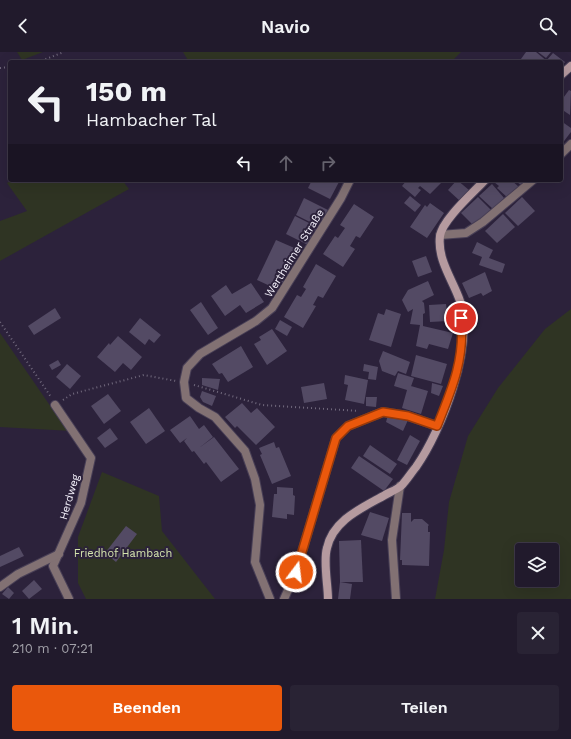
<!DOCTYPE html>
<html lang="de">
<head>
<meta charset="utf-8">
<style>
  body { margin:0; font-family:"Work Sans",sans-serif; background:#292334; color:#f1f3f6; height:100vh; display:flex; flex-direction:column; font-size:15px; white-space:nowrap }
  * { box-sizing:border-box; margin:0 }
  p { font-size:13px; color:#a2a1a9 }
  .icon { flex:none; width:22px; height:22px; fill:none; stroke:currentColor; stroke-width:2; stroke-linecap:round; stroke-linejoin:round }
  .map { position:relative; height:547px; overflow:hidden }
  .sheet { display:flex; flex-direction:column; background:#211a2c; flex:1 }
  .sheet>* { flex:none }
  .guide { position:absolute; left:8px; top:8px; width:555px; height:122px; border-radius:4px; box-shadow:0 4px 16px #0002,0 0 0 1px #3e3848; background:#211a2c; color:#f1f3f6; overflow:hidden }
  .tools { position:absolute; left:515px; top:491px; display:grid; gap:8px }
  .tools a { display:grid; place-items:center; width:44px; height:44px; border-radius:4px; background:#211a2c; box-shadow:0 4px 16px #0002,0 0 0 1px #3e3848; font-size:20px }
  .pin { position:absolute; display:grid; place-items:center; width:34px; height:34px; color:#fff; margin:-17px; border:2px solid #fff; border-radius:50%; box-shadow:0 1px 4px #0007 }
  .me { position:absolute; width:44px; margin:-22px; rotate:15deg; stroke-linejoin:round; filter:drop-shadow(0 0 3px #0008) }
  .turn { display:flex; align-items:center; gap:14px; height:84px; padding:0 12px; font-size:18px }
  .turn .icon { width:52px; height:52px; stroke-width:2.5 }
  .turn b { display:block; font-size:28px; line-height:34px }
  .lanes { display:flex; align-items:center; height:38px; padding:0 12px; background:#0003; justify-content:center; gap:20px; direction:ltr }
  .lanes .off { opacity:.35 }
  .round { display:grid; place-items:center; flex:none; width:42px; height:42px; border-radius:4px; background:#292334 }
  .head { display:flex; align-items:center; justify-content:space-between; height:68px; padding:0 12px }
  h1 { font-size:24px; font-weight:600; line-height:30px }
  .cta { display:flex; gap:8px; margin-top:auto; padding:8px 12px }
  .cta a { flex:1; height:46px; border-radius:4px; background:#ea580c; color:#fff; font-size:16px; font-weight:600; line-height:46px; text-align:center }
  .cta a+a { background:#292334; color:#f1f3f6 }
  header { display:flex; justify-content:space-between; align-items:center; height:52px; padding:0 12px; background:#211a2c; font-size:18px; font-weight:600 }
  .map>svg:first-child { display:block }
</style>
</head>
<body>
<header><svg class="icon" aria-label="back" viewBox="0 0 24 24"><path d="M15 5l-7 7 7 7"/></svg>Navio<svg class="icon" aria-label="search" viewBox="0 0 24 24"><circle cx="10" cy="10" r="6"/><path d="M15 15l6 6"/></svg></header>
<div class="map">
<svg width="571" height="547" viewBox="0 0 571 547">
  <rect width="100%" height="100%" fill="#2c223b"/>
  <g fill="#2f3423" fill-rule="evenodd">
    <path d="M 17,0 L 43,0 L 22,8 Z"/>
    <path d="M 183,0 L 461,0 L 451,10 L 189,10 Z"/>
    <path d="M 13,128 L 122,128 L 129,137 L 0,209 L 0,169 L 27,159 L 7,131 Z"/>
    <path d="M 571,257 L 571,547 L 435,547 L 444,498 L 449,450 L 468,384 L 498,336 L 545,277 ZM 522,498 L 552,498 L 552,528 L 522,528 Z"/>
    <path d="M 0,281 L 51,355 L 72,379 L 0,375 Z"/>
    <path d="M 102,420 L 159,444 L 162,479 L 215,547 L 86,547 L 78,531 L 78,485 Z"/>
  </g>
  <g fill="#534a64">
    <path d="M 526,0 L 536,0 L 548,10 L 525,10 L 521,7 Z"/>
    <path d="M 538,0 L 551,0 L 546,6 Z"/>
    <path d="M 553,1 L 565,10 L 561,15 L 561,10 L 550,10 L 547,8 Z"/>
    <path d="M 569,38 L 571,39 L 570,63 L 561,57 L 561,49 Z"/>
    <path d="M 561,69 L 571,76 L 571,80 L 561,93 Z"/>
    <path d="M 312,128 L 340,128 L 330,147 L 308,136 Z"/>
    <path d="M 407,128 L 444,128 L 430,142 L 420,134 L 418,136 L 421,138 L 415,145 L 402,134 Z"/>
    <path d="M 457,128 L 469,138 L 460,149 L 448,138 Z"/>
    <path d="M 496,128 L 511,128 L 519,135 L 508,146 L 497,136 L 499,134 L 494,130 Z"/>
    <path d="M 514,128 L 528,128 L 521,133 Z"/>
    <path d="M 492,132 L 504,146 L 493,157 L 479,144 Z"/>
    <path d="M 410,144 L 421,153 L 415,160 L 404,151 Z"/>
    <path d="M 478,145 L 491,158 L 474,174 L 461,161 Z"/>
    <path d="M 522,145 L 535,159 L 518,174 L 505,161 Z"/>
    <path d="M 304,146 L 328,158 L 320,175 L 296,163 Z"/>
    <path d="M 430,151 L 444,161 L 427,186 L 410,175 L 425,153 L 427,155 Z"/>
    <path d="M 354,152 L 374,165 L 360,186 L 356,184 L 350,194 L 355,197 L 343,215 L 323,202 L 335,184 L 338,186 L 345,176 L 340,173 Z"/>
    <path d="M 503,162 L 515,175 L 497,191 L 485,179 Z"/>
    <path d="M 295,164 L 317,175 L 308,193 L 286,182 Z"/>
    <path d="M 276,188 L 299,198 L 281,239 L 257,228 Z"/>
    <path d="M 477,190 L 493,198 L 489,206 L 505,212 L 502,221 L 479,213 L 482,205 L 472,201 Z"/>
    <path d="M 426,204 L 432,220 L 418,225 L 412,209 Z"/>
    <path d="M 316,212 L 336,224 L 323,246 L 318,244 L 313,253 L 316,254 L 303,276 L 284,265 L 297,243 L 301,245 L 306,237 L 303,235 Z"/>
    <path d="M 485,220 L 492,239 L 483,244 L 481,241 L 469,246 L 462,231 Z"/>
    <path d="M 428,229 L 434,243 L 422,249 L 424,251 L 425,261 L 423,262 L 423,274 L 453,281 L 448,297 L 429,292 L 427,297 L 416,294 L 420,273 L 410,272 L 413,257 L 408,260 L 402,248 L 408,238 Z"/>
    <path d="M 251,231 L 264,250 L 246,261 L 240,253 L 225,264 L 211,244 L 226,233 L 232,242 Z"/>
    <path d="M 201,250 L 218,276 L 208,283 L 190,258 Z"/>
    <path d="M 446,252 L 448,269 L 430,270 L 429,253 Z"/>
    <path d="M 55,256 L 61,266 L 34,283 L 28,274 Z"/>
    <path d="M 386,257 L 401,262 L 391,295 L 369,288 L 378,261 L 384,263 Z"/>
    <path d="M 140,266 L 161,283 L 154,291 L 149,287 L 145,293 L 129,280 Z"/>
    <path d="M 280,268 L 292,275 L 287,284 L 275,277 Z"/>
    <path d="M 272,277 L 287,299 L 267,313 L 254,292 L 261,288 L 259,285 Z"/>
    <path d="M 118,284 L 142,305 L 131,318 L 123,311 L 115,320 L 97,305 L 109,291 L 110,293 Z"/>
    <path d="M 241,294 L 253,315 L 228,330 L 222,321 L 219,322 L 212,312 Z"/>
    <path d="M 383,299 L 410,310 L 406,322 L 398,319 L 395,324 L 382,319 L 379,309 Z"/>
    <path d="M 416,303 L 447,312 L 441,332 L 411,324 Z"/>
    <path d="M 58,308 L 61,313 L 52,318 L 49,313 Z"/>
    <path d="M 67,312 L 81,324 L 70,337 L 56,325 Z"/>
    <path d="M 364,312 L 378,315 L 376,328 L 368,327 L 369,320 L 363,319 Z"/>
    <path d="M 398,321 L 414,326 L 409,340 L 411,334 L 428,339 L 421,362 L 402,356 L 407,338 L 394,334 Z"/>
    <path d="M 345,323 L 368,328 L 364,352 L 345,348 L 348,333 L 344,332 Z"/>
    <path d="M 202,326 L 220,327 L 218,338 L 202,333 Z"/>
    <path d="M 324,331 L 327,347 L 304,351 L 301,335 Z"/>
    <path d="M 432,331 L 443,334 L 439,344 L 431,341 Z"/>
    <path d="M 202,339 L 216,344 L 212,354 L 203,350 L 200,345 Z"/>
    <path d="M 108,342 L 121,359 L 104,372 L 91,354 Z"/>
    <path d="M 366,345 L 377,345 L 376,355 L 366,354 Z"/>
    <path d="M 242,351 L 251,361 L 257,356 L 275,375 L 256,393 L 237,374 L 235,376 L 225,365 Z"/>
    <path d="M 149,356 L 165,379 L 146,392 L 130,370 Z"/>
    <path d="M 388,363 L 408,368 L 403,379 L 386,370 Z"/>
    <path d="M 190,364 L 199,377 L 204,373 L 213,385 L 199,396 L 214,385 L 239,417 L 221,430 L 206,410 L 204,412 L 194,399 L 192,400 L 184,389 L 187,386 L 180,391 L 170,378 Z"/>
    <path d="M 110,376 L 118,387 L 105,396 L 97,386 Z"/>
    <path d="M 410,383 L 420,389 L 407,413 L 397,408 Z"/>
    <path d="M 274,390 L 276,396 L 279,395 L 291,424 L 272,432 L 260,403 L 262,402 L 259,396 Z"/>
    <path d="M 370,393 L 397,412 L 390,422 L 363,404 Z"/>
    <path d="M 359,404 L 393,427 L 384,439 L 351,416 Z"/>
    <path d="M 277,435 L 293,436 L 293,443 L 295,444 L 294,463 L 287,462 L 287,467 L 272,465 L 274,442 L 277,442 Z"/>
    <path d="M 370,460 L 389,466 L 382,489 L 361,483 Z"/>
    <path d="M 402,461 L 411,461 L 411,470 L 414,467 L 422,467 L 429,473 L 428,474 L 428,480 L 430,480 L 429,514 L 402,513 L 402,508 L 400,508 Z"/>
    <path d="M 126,474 L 137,482 L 116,510 L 105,501 Z"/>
    <path d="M 361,488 L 363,530 L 340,530 L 339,489 Z"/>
    <path d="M 19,495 L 24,504 L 0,515 L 0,504 Z"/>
    <path d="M 34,528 L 42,537 L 29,547 L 22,539 Z"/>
    <path d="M 340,530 L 352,532 L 350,547 L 338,547 Z"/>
    <path d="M 8,535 L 14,541 L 9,547 L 2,542 Z"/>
  </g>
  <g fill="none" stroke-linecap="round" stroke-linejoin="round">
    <g stroke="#483f56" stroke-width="10">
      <g id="street">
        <path d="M 561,102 L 571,92"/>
        <path d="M 440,183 L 466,181 L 483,170 L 533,128"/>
        <path d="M 55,353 L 91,406 L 81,451 L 53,514 L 69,547"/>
        <path d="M 0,535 L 18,522 L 59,502"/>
        <path d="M 270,547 L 255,510 L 260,453 L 255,427 L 245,399 L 215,365 L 199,356 L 186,346 L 184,330 L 187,316 L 200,302 L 256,269 L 272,256 L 341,146 L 350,128"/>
        <path d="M 284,547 L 296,520 L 336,386 L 348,374 L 383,360 L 408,364 L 437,374"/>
        <path d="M 396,547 L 392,488 L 400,434"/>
      </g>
    </g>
    <g stroke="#483f56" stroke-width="10">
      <g id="secondary">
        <path d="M 561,23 L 571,14"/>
        <path d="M 328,547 C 328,533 323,509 327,496 C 333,468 362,456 385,443 C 390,440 396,438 401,434 C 406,429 411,421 416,415 C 442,378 474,295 460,249 C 453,228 437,208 440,184 C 442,168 474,140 485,128"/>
      </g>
    </g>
    <g stroke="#71697d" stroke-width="2" stroke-dasharray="1 3" stroke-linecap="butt">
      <path d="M 38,10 L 64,0"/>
      <path d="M 0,16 L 10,15"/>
      <path d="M 0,270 L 51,345"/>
      <path d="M 194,333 L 262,353 L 358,359"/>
      <path d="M 63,348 L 72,342 L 144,323 L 176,329"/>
    </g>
    <use href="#street" stroke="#827173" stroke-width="8"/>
    <use href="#secondary" stroke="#b59a9f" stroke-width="8"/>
  </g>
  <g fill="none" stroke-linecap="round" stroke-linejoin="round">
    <g stroke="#983908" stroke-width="10">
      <path id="route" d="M 296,520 L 336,386 L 348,374 L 383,360 L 408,364 L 437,374 C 452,337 465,307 461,266"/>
    </g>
    <use href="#route" stroke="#ea580c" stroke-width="7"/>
  </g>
  <g text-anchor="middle" stroke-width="4" stroke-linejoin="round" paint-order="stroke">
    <g font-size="11" fill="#f6f3fd" stroke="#2c223b">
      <text transform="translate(294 201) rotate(-58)" y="4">Wertheimer Straße</text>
      <text transform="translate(69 445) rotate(-74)" y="4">Herdweg</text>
    </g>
    <g font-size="11" fill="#d5e5ae" stroke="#2c223b">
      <text x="123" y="505">Friedhof Hambach</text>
    </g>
  </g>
</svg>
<div class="tools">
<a><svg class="icon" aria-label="layers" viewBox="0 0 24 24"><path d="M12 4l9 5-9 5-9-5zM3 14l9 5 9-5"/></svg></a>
</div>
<div class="pin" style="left:461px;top:266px;background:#d93025"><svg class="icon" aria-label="arrive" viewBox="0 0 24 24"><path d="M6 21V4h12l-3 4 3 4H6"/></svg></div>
<svg class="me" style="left:296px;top:520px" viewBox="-20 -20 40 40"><circle r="17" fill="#ea580c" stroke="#fff" stroke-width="3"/><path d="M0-11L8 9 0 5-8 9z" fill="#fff"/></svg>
<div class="guide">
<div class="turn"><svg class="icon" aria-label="left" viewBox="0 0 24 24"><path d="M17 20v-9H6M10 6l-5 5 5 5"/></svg><div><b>150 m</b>Hambacher Tal</div></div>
<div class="lanes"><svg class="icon" aria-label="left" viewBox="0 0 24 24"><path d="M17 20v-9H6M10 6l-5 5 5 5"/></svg><svg class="icon off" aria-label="ahead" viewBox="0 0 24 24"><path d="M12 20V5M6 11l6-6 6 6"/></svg><svg class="icon off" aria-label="right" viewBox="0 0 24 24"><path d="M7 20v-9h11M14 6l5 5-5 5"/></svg></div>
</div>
</div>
<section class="sheet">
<div class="head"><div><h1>1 Min.</h1><p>210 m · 07:21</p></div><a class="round"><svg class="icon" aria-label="close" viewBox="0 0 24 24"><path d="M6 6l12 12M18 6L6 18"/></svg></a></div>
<div class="cta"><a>Beenden</a><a>Teilen</a></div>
</section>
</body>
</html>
